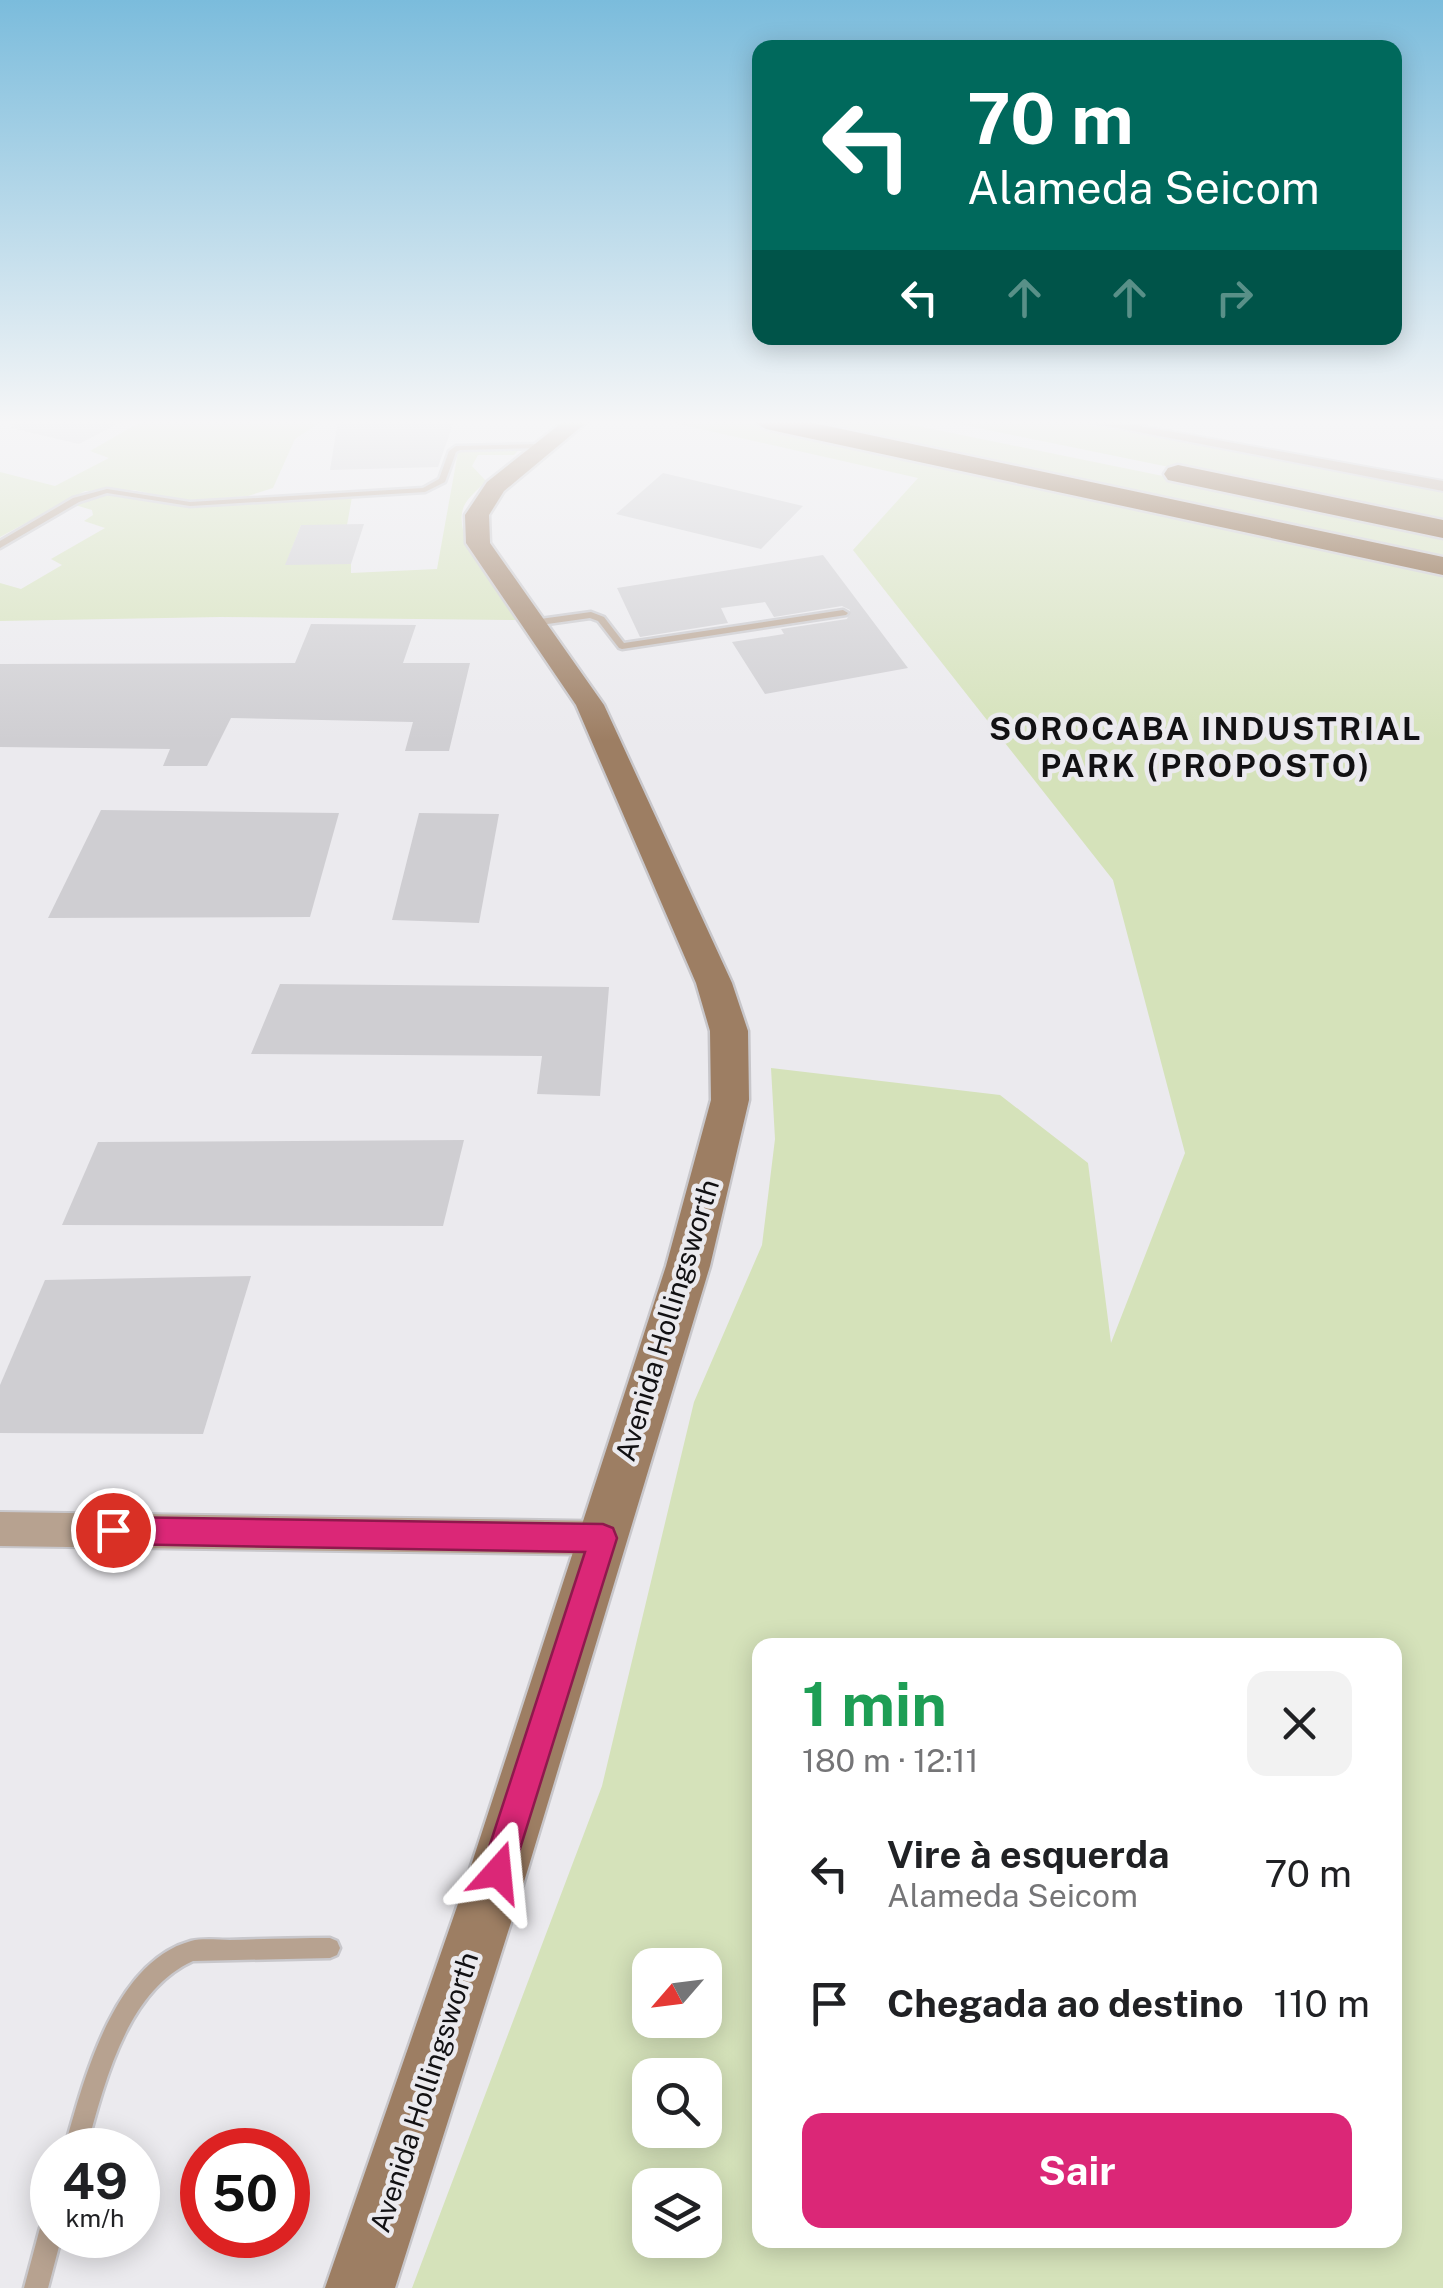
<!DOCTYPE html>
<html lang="pt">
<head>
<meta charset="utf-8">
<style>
  body { margin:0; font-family:"Public Sans",sans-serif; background:#f2f2f2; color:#202124; height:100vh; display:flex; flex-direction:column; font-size:38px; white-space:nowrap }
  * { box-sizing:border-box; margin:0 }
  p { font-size:32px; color:#757577 }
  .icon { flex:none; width:55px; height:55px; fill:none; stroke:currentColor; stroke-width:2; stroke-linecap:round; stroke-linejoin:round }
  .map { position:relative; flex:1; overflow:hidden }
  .side { position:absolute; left:752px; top:1638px; width:650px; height:610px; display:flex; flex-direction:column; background:#fff; border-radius:20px; box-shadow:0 5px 25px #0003 }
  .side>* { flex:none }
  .hud { position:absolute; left:752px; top:40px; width:650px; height:305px; border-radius:20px; box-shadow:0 5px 25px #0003; background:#00695c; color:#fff; overflow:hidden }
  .needle { width:65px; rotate:242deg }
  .controls { position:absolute; left:632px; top:1948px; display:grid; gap:20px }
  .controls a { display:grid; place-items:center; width:90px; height:90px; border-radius:20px; background:#fff; box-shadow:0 5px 25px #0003; font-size:50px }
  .speed { position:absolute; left:30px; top:2128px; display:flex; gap:20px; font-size:50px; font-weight:700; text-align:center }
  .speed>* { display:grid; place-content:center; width:130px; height:130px; border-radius:50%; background:#fff; box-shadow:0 5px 25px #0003; line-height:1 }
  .speed small { font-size:25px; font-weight:400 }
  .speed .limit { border:15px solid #d22; background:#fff; color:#111 }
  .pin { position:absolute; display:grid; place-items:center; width:85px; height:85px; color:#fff; margin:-42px; border:5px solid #fff; border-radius:50%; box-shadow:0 2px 10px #0007 }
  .me { position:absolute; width:110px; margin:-55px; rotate:18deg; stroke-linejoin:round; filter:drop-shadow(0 0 8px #0008) }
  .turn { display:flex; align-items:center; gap:35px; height:210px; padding:0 50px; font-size:45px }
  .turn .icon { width:130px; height:130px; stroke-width:2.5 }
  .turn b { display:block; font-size:70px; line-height:85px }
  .lanes { display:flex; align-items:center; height:95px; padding:0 50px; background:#0003; justify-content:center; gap:50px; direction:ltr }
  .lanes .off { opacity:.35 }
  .round { display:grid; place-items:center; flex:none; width:105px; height:105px; border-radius:20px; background:#f2f2f2 }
  .head { display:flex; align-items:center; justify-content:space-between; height:170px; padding:0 50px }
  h1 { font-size:60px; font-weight:700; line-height:75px; color:#1e9e55 }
  .cta { display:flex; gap:20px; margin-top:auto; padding:20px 50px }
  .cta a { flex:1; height:115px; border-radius:20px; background:#db2777; color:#fff; font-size:40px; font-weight:700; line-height:115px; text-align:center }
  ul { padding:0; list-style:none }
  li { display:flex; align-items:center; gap:30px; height:130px; padding:0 50px }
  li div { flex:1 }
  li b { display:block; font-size:38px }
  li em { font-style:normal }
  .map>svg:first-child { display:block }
</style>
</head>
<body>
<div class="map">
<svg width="1443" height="2288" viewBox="0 0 1443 2288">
  <rect width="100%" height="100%" fill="#ebeaee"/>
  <g fill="#d5e2ba" fill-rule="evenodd">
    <path d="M 142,421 L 322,421 L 295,439 L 273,488 L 248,496 L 183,501 L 134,490 L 85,491 L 0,537 L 0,472 L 55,486 L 109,458 L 90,451 Z"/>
    <path d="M 665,421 L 737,421 L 1443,573 L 1443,2288 L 412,2288 L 602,1786 L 694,1402 L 762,1245 L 775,1139 L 771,1068 L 1000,1095 L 1088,1163 L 1111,1343 L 1185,1153 L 1113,880 L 853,550 L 918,478 ZM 760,1645 L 1395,1645 L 1395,2240 L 760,2240 ZM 650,1965 L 705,1965 L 705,2020 L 650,2020 ZM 650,2075 L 705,2075 L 705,2130 L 650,2130 ZM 650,2185 L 705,2185 L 705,2240 L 650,2240 Z"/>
    <path d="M 796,421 L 893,421 L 1443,533 L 1443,559 Z"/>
    <path d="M 944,421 L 1068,421 L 1421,485 L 1443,490 L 1443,523 Z"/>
    <path d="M 471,448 L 520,448 L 514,455 L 478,455 L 472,466 L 486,481 C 480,488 468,497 464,506 C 450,540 501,594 520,620 L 220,617 L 0,621 L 0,583 L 21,589 L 62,565 L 51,559 L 105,528 L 84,521 L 93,515 L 92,510 L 75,505 L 107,494 L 182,507 L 352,497 L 347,525 L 301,525 L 286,564 L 351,564 L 351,573 L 437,569 L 458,452 Z"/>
  </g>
  <g fill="#cfced2">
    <path d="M 12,421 L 123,421 L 79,444 L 11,428 Z"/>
    <path d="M 338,421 L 454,421 L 438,467 L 330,470 Z"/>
    <path d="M 663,473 L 803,506 L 761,549 L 616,514 Z"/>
    <path d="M 364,524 L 351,564 L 285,565 L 301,525 Z"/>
    <path d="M 823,555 L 908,668 L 765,694 L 732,642 L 784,634 L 781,629 L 847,619 L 850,610 L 842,606 L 774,617 L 765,602 L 721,608 L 728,623 L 640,637 L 617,588 Z"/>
    <path d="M 311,624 L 416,625 L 403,663 L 470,663 L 449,751 L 405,751 L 413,722 L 231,718 L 207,766 L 163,766 L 170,749 L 0,747 L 0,664 L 295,663 Z"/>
    <path d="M 101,810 L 339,813 L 310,917 L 48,918 Z"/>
    <path d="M 419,813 L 499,814 L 479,923 L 392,920 Z"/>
    <path d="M 280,984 L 609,987 L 600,1096 L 537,1094 L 542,1056 L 251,1054 Z"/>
    <path d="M 464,1140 L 443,1226 L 62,1225 L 98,1142 Z"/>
    <path d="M 251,1276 L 203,1434 L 0,1433 L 0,1385 L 45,1280 Z"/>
  </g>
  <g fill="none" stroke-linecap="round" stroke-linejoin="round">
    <g stroke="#c8c7cb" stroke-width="5">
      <g id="lane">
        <path d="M 542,444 L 545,444 L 545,448 L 460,450 L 456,452 L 445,482 L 425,492 L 190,506 L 107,493 L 79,502 L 0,548 L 0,541 L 73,498 L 107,489 L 190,502 L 423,488 L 439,479 L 449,451 L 456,446 Z"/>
        <path d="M 843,610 L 848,613 L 846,615 L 622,649 L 619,648 L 598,621 L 590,618 L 533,626 L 528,623 L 533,620 L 591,612 L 604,617 L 624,643 Z"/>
        <path d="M 330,1938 L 337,1941 L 340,1948 L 337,1955 L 330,1958 L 193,1961 C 126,1991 104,2085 86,2150 L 64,2150 C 83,2082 113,1962 191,1941 C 203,1938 217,1940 230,1940 C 263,1939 297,1938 330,1938 Z"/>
        <path d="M 52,2216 L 52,2235 L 62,2235 L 48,2288 L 24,2288 L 40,2228 L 44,2220 Z"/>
      </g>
    </g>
    <g stroke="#c8c7cb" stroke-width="4">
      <g id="street">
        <path d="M 1082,421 L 1113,421 L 1443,481 L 1443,491 Z"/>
        <path d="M 0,1512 L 603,1521 L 615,1526 L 620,1538 L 615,1550 L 603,1555 L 0,1546 Z"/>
      </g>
    </g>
    <g stroke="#c8c7cb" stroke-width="5">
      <path id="secondary" d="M 564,421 L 588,421 L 504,491 L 489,515 L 490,543 L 604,705 L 732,983 L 748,1031 L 749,1100 L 710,1266 L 527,1872 L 395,2288 L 325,2288 L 469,1872 L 666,1266 L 711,1100 L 710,1031 L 696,983 L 576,705 L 466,543 L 465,515 L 487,482 Z"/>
    </g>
    <g stroke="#c8c7cb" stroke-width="5">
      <g id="highway">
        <path d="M 753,421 L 804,421 L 1443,557 L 1443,575 L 766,429 Z"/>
        <path d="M 1178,465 L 1443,520 L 1443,538 L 1168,480 L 1164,474 L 1168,468 Z"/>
      </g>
    </g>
    <use href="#lane" fill="#b7a290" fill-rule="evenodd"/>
    <use href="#street" fill="#b7a290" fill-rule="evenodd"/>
    <use href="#secondary" fill="#9d7e63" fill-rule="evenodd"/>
    <use href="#highway" fill="#794f26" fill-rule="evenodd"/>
  </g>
  <linearGradient id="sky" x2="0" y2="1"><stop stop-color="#7bbcdc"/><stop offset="0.57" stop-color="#f6f6f7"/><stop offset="1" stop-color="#f6f6f7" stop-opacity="0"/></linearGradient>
  <rect width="1443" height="741" fill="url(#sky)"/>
  <path fill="#db2777" stroke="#8e194d" stroke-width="2.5" d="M 113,1517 L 603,1524 L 613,1528 L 617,1538 L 509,1884 L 498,1889 L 486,1884 L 481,1872 L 585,1552 L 113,1544 L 103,1540 L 99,1530 L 103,1521 Z"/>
  <g text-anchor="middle" stroke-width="9" stroke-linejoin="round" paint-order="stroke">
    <g font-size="28" fill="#121113" stroke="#ebeaee">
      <text transform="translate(667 1320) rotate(-73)" y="10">Avenida Hollingsworth</text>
      <text transform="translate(424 2092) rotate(-72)" y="10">Avenida Hollingsworth</text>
    </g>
    <g font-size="32" font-weight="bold" letter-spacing="2.5" fill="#121113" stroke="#ebeaee">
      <text x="1206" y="740">SOROCABA INDUSTRIAL<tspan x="1206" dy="37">PARK (PROPOSTO)</tspan></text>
    </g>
  </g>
</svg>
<div class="controls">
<a><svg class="needle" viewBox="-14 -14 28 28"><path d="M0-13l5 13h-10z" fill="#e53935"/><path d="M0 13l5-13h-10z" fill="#757577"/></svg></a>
<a><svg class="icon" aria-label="search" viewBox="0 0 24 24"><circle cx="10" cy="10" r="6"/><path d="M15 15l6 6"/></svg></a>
<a><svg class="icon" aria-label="layers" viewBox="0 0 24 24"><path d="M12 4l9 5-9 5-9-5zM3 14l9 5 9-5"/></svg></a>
</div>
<div class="speed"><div>49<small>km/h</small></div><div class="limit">50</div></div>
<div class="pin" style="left:113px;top:1530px;background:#d93025"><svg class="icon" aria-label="arrive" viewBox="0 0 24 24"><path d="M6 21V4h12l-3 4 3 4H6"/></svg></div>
<svg class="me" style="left:498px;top:1872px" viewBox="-20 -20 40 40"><path d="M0-17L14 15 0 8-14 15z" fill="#db2777" stroke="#fff" stroke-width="4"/></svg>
<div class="hud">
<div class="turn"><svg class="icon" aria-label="left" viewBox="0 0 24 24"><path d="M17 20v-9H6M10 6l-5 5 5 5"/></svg><div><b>70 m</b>Alameda Seicom</div></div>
<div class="lanes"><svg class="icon" aria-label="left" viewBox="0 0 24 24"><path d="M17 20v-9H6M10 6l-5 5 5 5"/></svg><svg class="icon off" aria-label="ahead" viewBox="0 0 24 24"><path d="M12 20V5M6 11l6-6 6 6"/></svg><svg class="icon off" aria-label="ahead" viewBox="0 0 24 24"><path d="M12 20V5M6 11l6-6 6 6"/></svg><svg class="icon off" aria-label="right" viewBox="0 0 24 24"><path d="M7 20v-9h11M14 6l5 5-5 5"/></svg></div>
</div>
<section class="side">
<div class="head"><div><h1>1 min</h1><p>180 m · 12:11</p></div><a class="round"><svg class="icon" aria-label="close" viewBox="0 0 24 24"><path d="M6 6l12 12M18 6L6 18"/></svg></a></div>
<ul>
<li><svg class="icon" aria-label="left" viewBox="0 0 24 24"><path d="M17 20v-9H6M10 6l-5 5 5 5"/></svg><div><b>Vire à esquerda</b><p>Alameda Seicom</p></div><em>70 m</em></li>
<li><svg class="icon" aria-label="arrive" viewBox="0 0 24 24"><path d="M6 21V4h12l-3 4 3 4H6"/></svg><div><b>Chegada ao destino</b></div><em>110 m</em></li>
</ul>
<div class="cta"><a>Sair</a></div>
</section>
</div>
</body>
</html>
